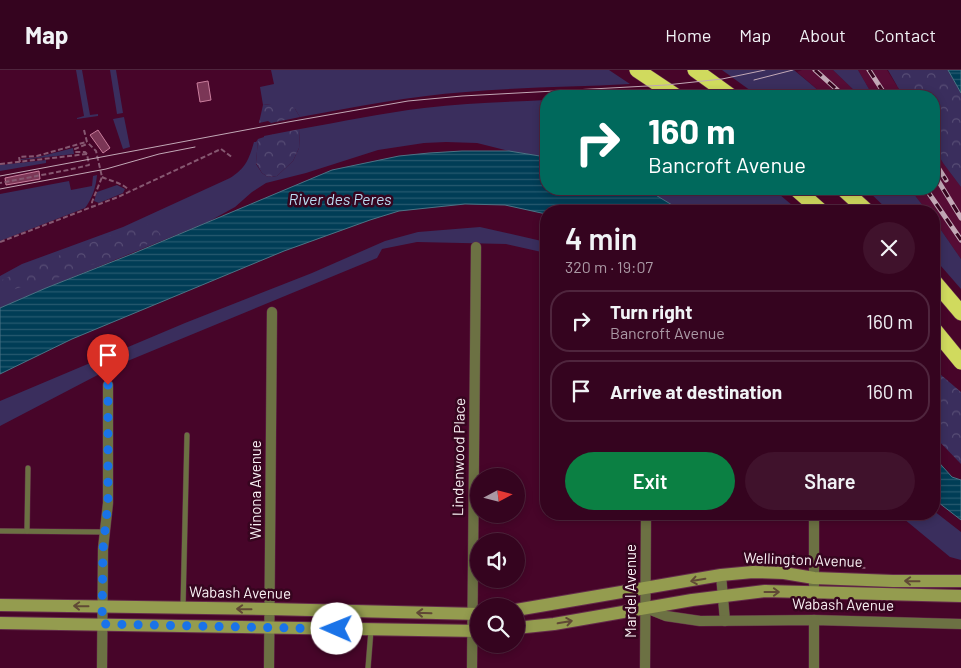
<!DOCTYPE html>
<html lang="en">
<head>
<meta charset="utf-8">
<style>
  body { margin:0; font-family:Barlow,sans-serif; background:#40122c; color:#f1f3f6; height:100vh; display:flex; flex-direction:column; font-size:19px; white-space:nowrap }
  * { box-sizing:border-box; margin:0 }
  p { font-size:16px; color:#aa98a4 }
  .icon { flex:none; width:28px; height:28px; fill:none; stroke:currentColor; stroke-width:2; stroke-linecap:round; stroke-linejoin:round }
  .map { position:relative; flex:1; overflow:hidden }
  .panel { position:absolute; left:540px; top:135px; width:400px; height:315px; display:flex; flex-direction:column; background:#35041f; border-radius:20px; box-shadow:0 2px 8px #0003,0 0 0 1px #4f253d }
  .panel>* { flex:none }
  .banner { position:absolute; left:540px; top:20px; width:400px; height:105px; border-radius:20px; box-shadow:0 2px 8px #0003,0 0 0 1px #4f253d; background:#00695c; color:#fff; overflow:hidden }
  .needle { width:32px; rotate:83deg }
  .fabs { position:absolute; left:470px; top:398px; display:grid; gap:10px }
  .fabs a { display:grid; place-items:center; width:55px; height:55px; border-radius:50%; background:#35041f; box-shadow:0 2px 8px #0003,0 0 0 1px #4f253d; font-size:25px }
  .pin { position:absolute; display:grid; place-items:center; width:42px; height:42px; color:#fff; margin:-51px -21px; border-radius:50% 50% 50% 0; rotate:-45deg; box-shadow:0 0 5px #0007 }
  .pin .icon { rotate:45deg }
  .me { position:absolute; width:55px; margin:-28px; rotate:271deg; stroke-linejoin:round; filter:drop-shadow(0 0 4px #0008) }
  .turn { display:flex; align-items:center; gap:18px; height:105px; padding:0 25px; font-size:22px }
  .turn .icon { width:65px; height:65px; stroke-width:2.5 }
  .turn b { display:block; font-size:35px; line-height:42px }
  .round { display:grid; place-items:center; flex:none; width:52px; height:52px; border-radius:26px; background:#40122c }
  .head { display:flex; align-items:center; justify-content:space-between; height:85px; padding:0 25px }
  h1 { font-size:30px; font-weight:600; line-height:38px }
  .primary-button { display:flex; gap:10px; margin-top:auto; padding:10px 25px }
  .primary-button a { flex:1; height:58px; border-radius:30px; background:#0b8043; color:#fff; font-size:20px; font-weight:600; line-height:58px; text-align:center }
  .primary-button a+a { background:#40122c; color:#f1f3f6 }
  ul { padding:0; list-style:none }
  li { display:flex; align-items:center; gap:15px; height:62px; margin:0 10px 8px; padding:0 15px; border:2px solid #4f253d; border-radius:20px }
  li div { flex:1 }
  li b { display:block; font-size:19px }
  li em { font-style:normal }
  header { display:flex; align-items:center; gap:30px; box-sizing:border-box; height:70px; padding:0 25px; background:#35041f; border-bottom:1px solid #4f253d }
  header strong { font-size:24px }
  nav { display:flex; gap:28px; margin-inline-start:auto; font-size:18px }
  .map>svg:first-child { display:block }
</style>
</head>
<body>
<header>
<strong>Map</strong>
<nav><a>Home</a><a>Map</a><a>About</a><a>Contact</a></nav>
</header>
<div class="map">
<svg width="961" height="598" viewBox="0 0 961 598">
  <defs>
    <pattern id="forest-crowns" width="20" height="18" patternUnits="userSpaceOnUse" patternTransform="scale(1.25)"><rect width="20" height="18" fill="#3a2e5d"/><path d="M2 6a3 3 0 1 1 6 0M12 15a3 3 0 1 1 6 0" fill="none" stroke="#574d75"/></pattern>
    <pattern id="water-rules" width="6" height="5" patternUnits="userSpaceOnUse" patternTransform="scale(1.25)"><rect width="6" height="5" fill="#003d56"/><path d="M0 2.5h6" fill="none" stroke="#26596f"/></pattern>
  </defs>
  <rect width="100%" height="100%" fill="#470529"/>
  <g fill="#560c35">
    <path d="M 802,0 L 833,0 L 860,26 L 825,26 L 797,2 Z"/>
    <path d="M 858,0 L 887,0 L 903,26 L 873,26 Z"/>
    <path d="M 934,77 L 943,93 L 961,117 L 961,189 L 934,150 L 934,141 L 927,141 L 910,119 L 934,119 Z"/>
  </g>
  <g fill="#3a2e5d">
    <path d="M 76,0 L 82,0 L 90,45 L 98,44 L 98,46 L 77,49 L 77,48 L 84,46 Z"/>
    <path d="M 110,0 L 116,0 L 123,43 L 117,44 Z"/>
    <path d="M 271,0 L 609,0 L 630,14 C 576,17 521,17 466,22 C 410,26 355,37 300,47 L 295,39 L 271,34 L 263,35 L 260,17 L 274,14 Z"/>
    <path d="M 722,0 L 794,0 L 825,26 L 758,26 Z"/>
    <path d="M 833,0 L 858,0 L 873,26 L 860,26 Z"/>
    <path d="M 546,30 L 546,87 L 509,81 L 477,73 L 446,72 L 424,73 L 378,80 L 306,103 L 266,113 L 252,122 L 235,137 L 208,152 L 46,218 L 0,238 L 0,206 L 22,194 L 123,157 L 230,108 C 246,98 249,89 254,72 L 256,72 L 258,69 L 256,94 L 262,103 L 268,107 L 277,106 L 293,91 L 299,78 L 300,59 C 341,52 382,43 424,38 C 465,33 506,32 546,30 Z"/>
    <path d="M 124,47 L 130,77 L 123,79 L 113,49 Z"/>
    <path d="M 73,78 L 74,84 L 21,90 L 21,89 L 38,87 Z"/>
    <path d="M 46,90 L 46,93 L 0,101 L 0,95 Z"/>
    <path d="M 97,105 C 96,117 92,129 85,138 L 0,171 L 0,124 L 69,111 L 71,120 L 92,116 L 93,106 Z"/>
    <path d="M 117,115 L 125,119 L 123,123 L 99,133 L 94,131 L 97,122 Z"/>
    <path d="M 642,119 L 773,119 L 799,141 L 682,141 L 654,124 Z"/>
    <path d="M 866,119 L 910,119 L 927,141 L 889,141 Z"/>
    <path d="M 934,150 L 961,189 L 961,219 L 934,188 Z"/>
    <path d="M 480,157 L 546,172 L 546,183 L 506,174 L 417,172 L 382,179 L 377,188 L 113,297 L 0,356 L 0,331 L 185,253 L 312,203 L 385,171 L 418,162 Z"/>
    <path d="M 934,441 L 961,462 L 961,490 L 950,487 L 898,444 L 934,444 Z"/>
  </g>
  <g fill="url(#forest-crowns)">
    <path d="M 888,0 L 948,0 L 961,23 L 961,117 L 943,93 L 934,77 L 934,26 L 903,26 Z"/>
    <path d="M 287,33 L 295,39 L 300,47 L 271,53 L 268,51 L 259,53 L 263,35 L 271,34 Z"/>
    <path d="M 300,59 L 299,78 L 293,91 L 277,106 L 268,107 L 262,103 L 256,93 L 258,69 L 264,67 L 264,66 Z"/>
    <path d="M 143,154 C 152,155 158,159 162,167 L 158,170 L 99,193 L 86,196 L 50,211 L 42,210 L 0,224 L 0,211 C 11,205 24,201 35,196 C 71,180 106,166 143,154 Z"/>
    <path d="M 934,299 L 961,322 L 961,394 L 934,366 Z"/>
  </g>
  <g fill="url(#water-rules)" stroke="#4b7385">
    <path d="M 948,0 L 961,0 L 961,23 Z"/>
    <path d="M 462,81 L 509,81 L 546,87 L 546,119 L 642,119 L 654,124 L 682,141 L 546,141 L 546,144 L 505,135 L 465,134 L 399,141 L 370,150 L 284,181 L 72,269 L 0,304 L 0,238 L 46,218 L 132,184 L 332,100 L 399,86 L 429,83 Z"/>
    <path d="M 934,387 L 952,407 L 961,410 L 961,450 L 934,429 Z"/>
  </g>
  <g fill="#7b3656" stroke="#ca7e9d">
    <path d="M 208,11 L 211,30 L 200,32 L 197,13 Z"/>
    <path d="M 98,60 L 110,78 L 103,83 L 90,65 Z"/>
    <path d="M 39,101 L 40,109 L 6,115 L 5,108 Z"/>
  </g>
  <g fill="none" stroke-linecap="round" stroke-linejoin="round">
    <g stroke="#632b49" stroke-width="6">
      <g id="lane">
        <path d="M 0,461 L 105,462"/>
        <path d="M 27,461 L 28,398"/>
        <path d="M 183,537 L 187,365"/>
        <path d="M 368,598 L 371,560"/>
      </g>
    </g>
    <g stroke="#632b49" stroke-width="11">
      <g id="street">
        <path d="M 721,505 L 725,551"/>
        <path d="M 814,515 L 814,444"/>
        <path d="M 646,538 L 666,546 L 700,551 L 814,550 L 961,554"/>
        <path d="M 102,598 L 103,479 L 108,433 L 108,315"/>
        <path d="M 269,598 L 272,242"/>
        <path d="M 472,598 L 476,177"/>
        <path d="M 645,598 L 646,444"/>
        <path d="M 814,598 L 814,550"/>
      </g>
    </g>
    <g stroke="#632b49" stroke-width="14">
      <g id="secondary">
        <path d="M 0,535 L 269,539 L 479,544"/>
        <path d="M 516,540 L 721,505 L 753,502 L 784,503 L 814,508 L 893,511 L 961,511"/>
        <path d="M 0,553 L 479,561"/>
        <path d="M 516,558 L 554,554 L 692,530 L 765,521 L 961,526"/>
      </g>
    </g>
    <g stroke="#632b49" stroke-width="16">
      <g id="highway">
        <path d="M 637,0 L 676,26"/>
        <path d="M 695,0 L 731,26"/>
        <path d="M 796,119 L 821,141"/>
        <path d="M 843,119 L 867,141"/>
        <path d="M 934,211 L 961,243"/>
        <path d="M 934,259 L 961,292"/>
      </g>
    </g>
    <g stroke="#865871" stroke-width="2" stroke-dasharray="5 2.5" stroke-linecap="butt">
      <path d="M 84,60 L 87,72 L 96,81 L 102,107 L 92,132 L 92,137"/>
      <path d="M 87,84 L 85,82 L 75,82 L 75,79 L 87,74"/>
      <path d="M 20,92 L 19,87 L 37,86 L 86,72"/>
      <path d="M 0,94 L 87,84 L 89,95 L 68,100 L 0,113"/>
      <path d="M 102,107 C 111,111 122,113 129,120"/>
      <path d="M 0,172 L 118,127 L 221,79 L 233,88"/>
      <path d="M 823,495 L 866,498"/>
      <path d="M 485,534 L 507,534"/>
    </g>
    <use href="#lane" stroke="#6c7143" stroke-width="5"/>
    <use href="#street" stroke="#6c7143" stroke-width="10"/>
    <use href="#secondary" stroke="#949c4f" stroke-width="12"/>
    <use href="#highway" stroke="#d0da5e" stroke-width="15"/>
    <g stroke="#c2a8b6" stroke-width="1">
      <path d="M 754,10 L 793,0"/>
      <path d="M 0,106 L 288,52 L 408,31 L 462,26 L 666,15 L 722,9 L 765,0"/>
      <path d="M 0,119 L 106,99 L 159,84 L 195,77"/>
    </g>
    <g stroke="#c2a8b6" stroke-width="5">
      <g id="rail">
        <path d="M 815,0 L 844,26"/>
        <path d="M 869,0 L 886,26"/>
        <path d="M 934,91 L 946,110"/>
        <path d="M 934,104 L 961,148"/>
        <path d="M 926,119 L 961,170"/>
      </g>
    </g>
    <use href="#rail" stroke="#36051f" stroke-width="3" stroke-dasharray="9" stroke-linecap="butt"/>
  </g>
  <defs><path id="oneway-shaft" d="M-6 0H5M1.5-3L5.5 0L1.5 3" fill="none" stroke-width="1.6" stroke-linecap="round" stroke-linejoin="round" transform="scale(1.25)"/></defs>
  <g stroke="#604935">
    <use href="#oneway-shaft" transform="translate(698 510) rotate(170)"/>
    <use href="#oneway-shaft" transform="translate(912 511) rotate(-179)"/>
    <use href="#oneway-shaft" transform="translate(772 522)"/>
    <use href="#oneway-shaft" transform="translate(81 536) rotate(-179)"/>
    <use href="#oneway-shaft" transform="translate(244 539) rotate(-179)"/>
    <use href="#oneway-shaft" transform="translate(424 543) rotate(-178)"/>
    <use href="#oneway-shaft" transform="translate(565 552) rotate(-10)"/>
  </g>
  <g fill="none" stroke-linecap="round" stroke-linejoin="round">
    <path stroke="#1a73e8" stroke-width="9" stroke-dasharray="0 16.2" d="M 108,315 L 108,433 L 103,479 L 102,554 L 337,559"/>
  </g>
  <g text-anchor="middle" stroke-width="5" stroke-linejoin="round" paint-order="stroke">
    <g font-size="15" fill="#f9f0f4" stroke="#36051f">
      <text transform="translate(459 387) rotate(-89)" y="5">Lindenwood Place</text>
      <text transform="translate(256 420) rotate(-90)" y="5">Winona Avenue</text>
      <text transform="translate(803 490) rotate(2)" y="5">Wellington Avenue</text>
      <text transform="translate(631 521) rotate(-90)" y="5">Mardel Avenue</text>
      <text transform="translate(240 523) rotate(1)" y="5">Wabash Avenue</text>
      <text transform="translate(843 535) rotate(1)" y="5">Wabash Avenue</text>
    </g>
    <g font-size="16" font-style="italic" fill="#baddf2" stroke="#36051f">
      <text x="340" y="135">River des Peres</text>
    </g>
  </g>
</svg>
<div class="fabs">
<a><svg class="needle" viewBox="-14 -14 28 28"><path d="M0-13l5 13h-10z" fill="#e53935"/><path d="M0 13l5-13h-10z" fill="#aa98a4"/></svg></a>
<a><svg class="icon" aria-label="sound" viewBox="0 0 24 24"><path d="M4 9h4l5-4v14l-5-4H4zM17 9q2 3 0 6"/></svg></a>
<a><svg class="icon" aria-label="search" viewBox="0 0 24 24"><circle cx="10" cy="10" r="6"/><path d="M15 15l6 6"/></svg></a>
</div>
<div class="pin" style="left:108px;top:315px;background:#d93025"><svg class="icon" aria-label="arrive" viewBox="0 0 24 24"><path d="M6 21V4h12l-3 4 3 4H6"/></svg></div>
<svg class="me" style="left:337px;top:559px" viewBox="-20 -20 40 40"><circle r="19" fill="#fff"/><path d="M0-13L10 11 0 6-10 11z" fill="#1a73e8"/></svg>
<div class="banner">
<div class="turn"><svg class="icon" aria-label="right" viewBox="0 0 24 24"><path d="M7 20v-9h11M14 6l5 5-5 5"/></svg><div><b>160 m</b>Bancroft Avenue</div></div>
</div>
<section class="panel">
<div class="head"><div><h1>4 min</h1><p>320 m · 19:07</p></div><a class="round"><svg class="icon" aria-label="close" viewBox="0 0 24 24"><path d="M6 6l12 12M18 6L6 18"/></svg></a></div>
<ul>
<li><svg class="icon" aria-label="right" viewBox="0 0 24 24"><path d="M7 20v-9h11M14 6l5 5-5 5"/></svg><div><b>Turn right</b><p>Bancroft Avenue</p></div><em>160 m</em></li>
<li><svg class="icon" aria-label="arrive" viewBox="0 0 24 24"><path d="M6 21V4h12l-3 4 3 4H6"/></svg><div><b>Arrive at destination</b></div><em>160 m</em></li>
</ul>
<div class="primary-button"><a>Exit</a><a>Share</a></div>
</section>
</div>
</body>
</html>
